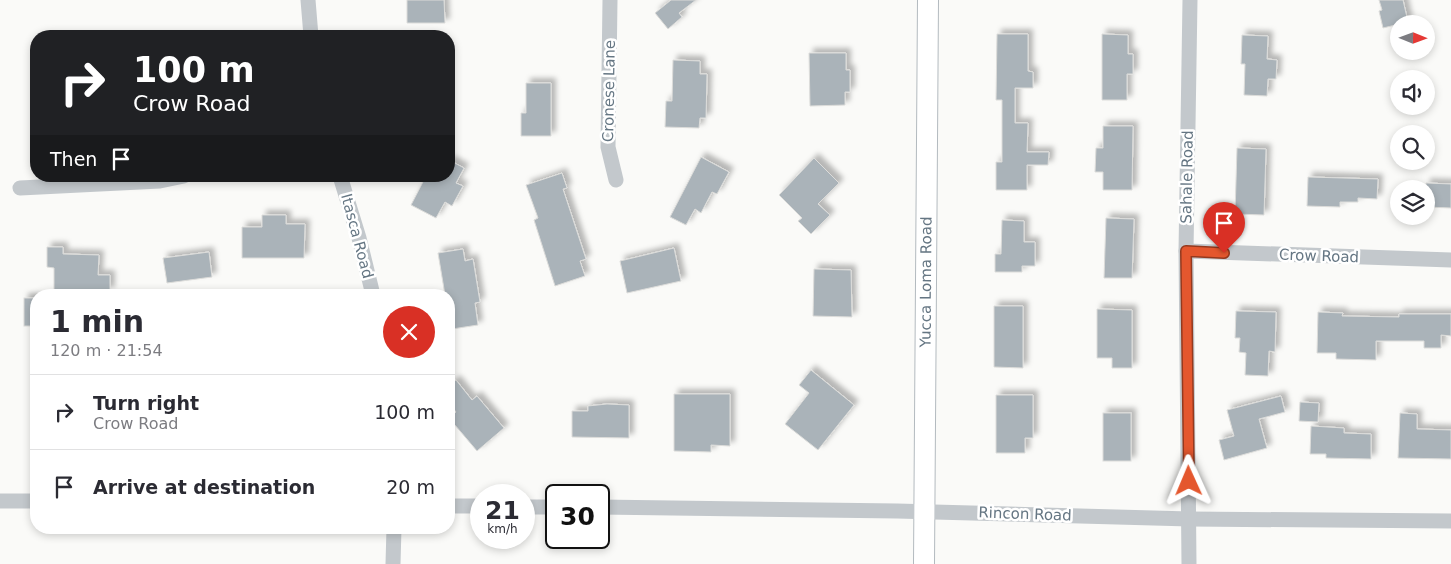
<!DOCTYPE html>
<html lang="en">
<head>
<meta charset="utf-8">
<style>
  body { margin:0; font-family:"DejaVu Sans",sans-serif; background:#f2f2f3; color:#2b2b33; height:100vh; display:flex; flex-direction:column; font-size:19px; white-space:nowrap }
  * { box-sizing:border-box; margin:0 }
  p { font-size:16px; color:#7c7c81 }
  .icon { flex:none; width:28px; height:28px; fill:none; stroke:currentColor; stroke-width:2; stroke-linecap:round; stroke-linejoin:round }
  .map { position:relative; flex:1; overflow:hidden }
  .details { position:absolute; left:30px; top:289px; width:425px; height:245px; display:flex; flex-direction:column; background:#fff; border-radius:20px; box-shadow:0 2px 8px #0003 }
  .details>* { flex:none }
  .top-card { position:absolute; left:30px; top:30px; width:425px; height:152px; border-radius:20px; box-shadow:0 2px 8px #0003; background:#202124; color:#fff; overflow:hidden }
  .needle { width:32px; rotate:91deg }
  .buttons { position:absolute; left:1390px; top:15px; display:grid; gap:10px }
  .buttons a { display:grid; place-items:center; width:45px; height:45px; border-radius:50%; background:#fff; box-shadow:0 2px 8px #0003; font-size:25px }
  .speed { position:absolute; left:470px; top:484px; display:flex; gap:10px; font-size:25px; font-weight:700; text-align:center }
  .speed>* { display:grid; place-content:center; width:65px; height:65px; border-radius:50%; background:#fff; box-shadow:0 2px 8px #0003; line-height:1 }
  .speed small { font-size:12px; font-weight:400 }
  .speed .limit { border:2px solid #111; border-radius:8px; background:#fff; color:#111 }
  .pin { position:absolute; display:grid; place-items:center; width:42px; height:42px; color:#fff; margin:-51px -21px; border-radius:50% 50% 50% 0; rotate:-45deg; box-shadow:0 0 5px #0007 }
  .pin .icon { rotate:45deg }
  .me { position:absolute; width:55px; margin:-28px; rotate:359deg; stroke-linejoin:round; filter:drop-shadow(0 0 4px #0008) }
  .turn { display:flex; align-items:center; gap:18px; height:105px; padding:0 20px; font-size:22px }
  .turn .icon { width:65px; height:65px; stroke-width:2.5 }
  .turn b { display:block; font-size:35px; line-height:42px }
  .then { display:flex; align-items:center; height:48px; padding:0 20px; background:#0003; gap:10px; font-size:19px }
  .round { display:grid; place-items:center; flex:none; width:52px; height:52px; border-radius:26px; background:#f2f2f3 }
  .head { display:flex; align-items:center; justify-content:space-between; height:85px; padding:0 20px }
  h1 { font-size:30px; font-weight:800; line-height:38px }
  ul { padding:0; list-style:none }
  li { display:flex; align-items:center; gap:15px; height:75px; padding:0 20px; border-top:1px solid #e1e1e2 }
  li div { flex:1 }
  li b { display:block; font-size:19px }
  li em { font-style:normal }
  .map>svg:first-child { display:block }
</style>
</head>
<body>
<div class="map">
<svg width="1451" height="564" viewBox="0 0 1451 564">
  <defs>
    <filter id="shadow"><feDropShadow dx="4.5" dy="-4.5" stdDeviation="2.5" flood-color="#0004"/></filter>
  </defs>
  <rect width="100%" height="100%" fill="#fafaf8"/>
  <g fill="#aab3b9" stroke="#dcdcda" filter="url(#shadow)">
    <path d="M 407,0 L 444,0 L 445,23 L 407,23 Z"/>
    <path d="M 671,0 L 696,0 L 679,13 L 682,17 L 668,29 L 655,13 Z"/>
    <path d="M 1379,0 L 1403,0 L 1408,22 L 1383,28 L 1379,11 L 1382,10 Z"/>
    <path d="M 997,34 L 1028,34 L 1028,71 L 1033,72 L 1033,88 L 1015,88 L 1015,123 L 1028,123 L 1027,152 L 1049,152 L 1048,165 L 1027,165 L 1027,190 L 996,190 L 996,162 L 1002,162 L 1002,100 L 996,100 Z"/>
    <path d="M 1102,34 L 1128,35 L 1128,54 L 1133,54 L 1133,74 L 1127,74 L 1127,100 L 1102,100 Z"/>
    <path d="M 1242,35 L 1268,36 L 1267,59 L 1277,60 L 1276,79 L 1268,79 L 1267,96 L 1244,95 L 1245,64 L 1241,64 Z"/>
    <path d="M 809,53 L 846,53 L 846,70 L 850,70 L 850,92 L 845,92 L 845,105 L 810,106 Z"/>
    <path d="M 673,60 L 700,61 L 700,74 L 707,74 L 706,118 L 700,118 L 699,128 L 665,127 L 666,101 L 672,101 Z"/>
    <path d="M 526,83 L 551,83 L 551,136 L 521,136 L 521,113 L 526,113 Z"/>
    <path d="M 1103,126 L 1133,126 L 1132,190 L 1103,190 L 1103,172 L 1095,172 L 1096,148 L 1103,148 Z"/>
    <path d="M 1237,148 L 1266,149 L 1264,215 L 1235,214 Z"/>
    <path d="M 701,157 L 729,172 L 717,194 L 712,192 L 701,213 L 695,209 L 686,225 L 670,217 Z"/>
    <path d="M 814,158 L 839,183 L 818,204 L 830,215 L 811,234 L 798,221 L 802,218 L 779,195 Z"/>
    <path d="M 449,160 L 464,168 L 456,183 L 463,186 L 452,206 L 445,202 L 436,218 L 411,205 L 426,176 L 449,176 Z"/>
    <path d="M 562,173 L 567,188 L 563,189 L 586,259 L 580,261 L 585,276 L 555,286 L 534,220 L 538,218 L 526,185 Z"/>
    <path d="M 1308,177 L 1378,179 L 1377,199 L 1358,198 L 1358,202 L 1340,202 L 1340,207 L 1307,206 Z"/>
    <path d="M 1426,183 L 1451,184 L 1451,208 L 1426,207 Z"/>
    <path d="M 262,215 L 286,215 L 286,224 L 305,224 L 304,258 L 242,258 L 242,227 L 262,227 Z"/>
    <path d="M 1106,218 L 1134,219 L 1132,278 L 1104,278 Z"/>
    <path d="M 1002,220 L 1024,221 L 1024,242 L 1035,242 L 1035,266 L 1022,266 L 1022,272 L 995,272 L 995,254 L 1001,254 Z"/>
    <path d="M 47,247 L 63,247 L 63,254 L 99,255 L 98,275 L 110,275 L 110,291 L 54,290 L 54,268 L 47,267 Z"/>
    <path d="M 674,248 L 681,281 L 627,293 L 620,261 Z"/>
    <path d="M 463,249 L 465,261 L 473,259 L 480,302 L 475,303 L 478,325 L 452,329 L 449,295 L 445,295 L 438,253 Z"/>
    <path d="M 209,252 L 212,277 L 167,283 L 163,258 Z"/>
    <path d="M 814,269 L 851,270 L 852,317 L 813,316 Z"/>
    <rect x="24" y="298" width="12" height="28"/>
    <path d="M 994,306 L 1023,306 L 1023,368 L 994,367 Z"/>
    <path d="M 1097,309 L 1132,310 L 1132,368 L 1112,368 L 1112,358 L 1097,358 Z"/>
    <path d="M 1236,311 L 1276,312 L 1275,352 L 1269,351 L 1268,376 L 1245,375 L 1246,353 L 1239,352 L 1240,338 L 1235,338 Z"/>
    <path d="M 1318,312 L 1343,313 L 1342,316 L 1399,317 L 1399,314 L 1451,314 L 1451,336 L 1441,335 L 1441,348 L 1424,348 L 1424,341 L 1376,341 L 1376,360 L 1336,359 L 1336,353 L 1317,353 Z"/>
    <path d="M 811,370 L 854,405 L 818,450 L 785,424 L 809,393 L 799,385 Z"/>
    <path d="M 456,380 L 472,400 L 477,396 L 504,428 L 477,451 L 449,418 L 456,412 L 449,403 L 449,386 Z"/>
    <path d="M 674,394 L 730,394 L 730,446 L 711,445 L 711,452 L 674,451 Z"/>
    <path d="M 996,395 L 1033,395 L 1033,438 L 1025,438 L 1025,453 L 996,453 Z"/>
    <path d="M 1281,396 L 1285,412 L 1259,419 L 1267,448 L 1224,460 L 1219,440 L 1234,436 L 1227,410 Z"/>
    <path d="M 1300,402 L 1319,403 L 1318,422 L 1299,421 Z"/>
    <path d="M 607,404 L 629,405 L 629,438 L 572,437 L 572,411 L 588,411 L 588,406 Z"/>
    <rect x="1103" y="413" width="28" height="48"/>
    <path d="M 1400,413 L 1417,414 L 1417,429 L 1451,430 L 1451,459 L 1398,458 Z"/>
    <path d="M 1311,426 L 1344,428 L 1344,433 L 1371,434 L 1371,459 L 1326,458 L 1326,454 L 1310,454 Z"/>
  </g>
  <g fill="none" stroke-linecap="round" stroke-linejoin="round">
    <g stroke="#b3babf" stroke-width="22">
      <g id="secondary">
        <path id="s1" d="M 924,564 L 928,0"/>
      </g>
    </g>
    <g stroke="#c3c8cc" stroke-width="15">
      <path d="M 308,0 L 311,36"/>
      <path d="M 610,0 L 608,147 L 616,180"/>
      <path d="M 340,176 L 359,238 L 373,295"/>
      <path d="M 20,188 L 160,181 L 184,176"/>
      <path d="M 1186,251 L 1451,260"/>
      <path d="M 0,501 L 36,501"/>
      <path d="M 449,506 L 481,506"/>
      <path d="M 524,507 L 556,507"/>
      <path d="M 599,507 L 897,511 L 1190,519 L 1451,521"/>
      <path d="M 393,564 L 394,528"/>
      <path d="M 1189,564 L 1186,251 L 1190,0"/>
    </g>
    <use href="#secondary" stroke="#fff" stroke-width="20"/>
  </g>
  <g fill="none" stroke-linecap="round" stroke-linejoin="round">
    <g stroke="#94391e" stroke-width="12">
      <path id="route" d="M 1189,481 L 1186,251 L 1224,253"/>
    </g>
    <use href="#route" stroke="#e4572e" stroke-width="9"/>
  </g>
  <g text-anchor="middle" stroke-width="5" stroke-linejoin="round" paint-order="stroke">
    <g font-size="15" fill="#657683" stroke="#fff">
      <text transform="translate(609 91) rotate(-89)" y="5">Cronese Lane</text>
      <text transform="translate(1187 177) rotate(-89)" y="5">Sahale Road</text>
      <text transform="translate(357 236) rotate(75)" y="5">Itasca Road</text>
      <text transform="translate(1319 256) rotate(2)" y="5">Crow Road</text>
      <text dy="5" stroke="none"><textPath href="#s1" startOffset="282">Yucca Loma Road</textPath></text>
      <text transform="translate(1025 514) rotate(2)" y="5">Rincon Road</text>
    </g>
  </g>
</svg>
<div class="buttons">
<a><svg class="needle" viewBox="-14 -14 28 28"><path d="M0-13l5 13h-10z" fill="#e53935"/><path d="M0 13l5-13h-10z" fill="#7c7c81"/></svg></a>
<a><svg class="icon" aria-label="sound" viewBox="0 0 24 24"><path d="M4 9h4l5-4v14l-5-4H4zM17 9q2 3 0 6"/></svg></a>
<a><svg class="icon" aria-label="search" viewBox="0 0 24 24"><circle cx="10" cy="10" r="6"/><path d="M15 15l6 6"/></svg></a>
<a><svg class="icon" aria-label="layers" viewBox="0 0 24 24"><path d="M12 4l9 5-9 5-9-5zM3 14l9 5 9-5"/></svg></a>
</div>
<div class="speed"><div>21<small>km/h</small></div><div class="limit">30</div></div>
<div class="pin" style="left:1224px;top:253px;background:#d93025"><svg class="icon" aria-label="arrive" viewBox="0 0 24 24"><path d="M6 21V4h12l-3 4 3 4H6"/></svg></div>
<svg class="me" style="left:1189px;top:481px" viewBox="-20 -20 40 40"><path d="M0-17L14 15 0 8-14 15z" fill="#e4572e" stroke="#fff" stroke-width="4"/></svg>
<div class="top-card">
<div class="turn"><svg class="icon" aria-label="right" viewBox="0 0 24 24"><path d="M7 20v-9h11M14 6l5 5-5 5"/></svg><div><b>100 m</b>Crow Road</div></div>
<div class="then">Then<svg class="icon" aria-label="arrive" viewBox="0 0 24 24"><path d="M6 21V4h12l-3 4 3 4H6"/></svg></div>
</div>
<section class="details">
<div class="head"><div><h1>1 min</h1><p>120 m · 21:54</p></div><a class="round" style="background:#d93025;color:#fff"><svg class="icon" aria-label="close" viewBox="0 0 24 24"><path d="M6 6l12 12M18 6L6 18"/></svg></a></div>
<ul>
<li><svg class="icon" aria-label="right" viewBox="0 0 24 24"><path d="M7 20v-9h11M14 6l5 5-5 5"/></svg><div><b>Turn right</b><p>Crow Road</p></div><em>100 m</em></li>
<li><svg class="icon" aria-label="arrive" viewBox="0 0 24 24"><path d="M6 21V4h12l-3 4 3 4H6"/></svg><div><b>Arrive at destination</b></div><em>20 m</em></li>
</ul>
</section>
</div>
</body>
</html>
